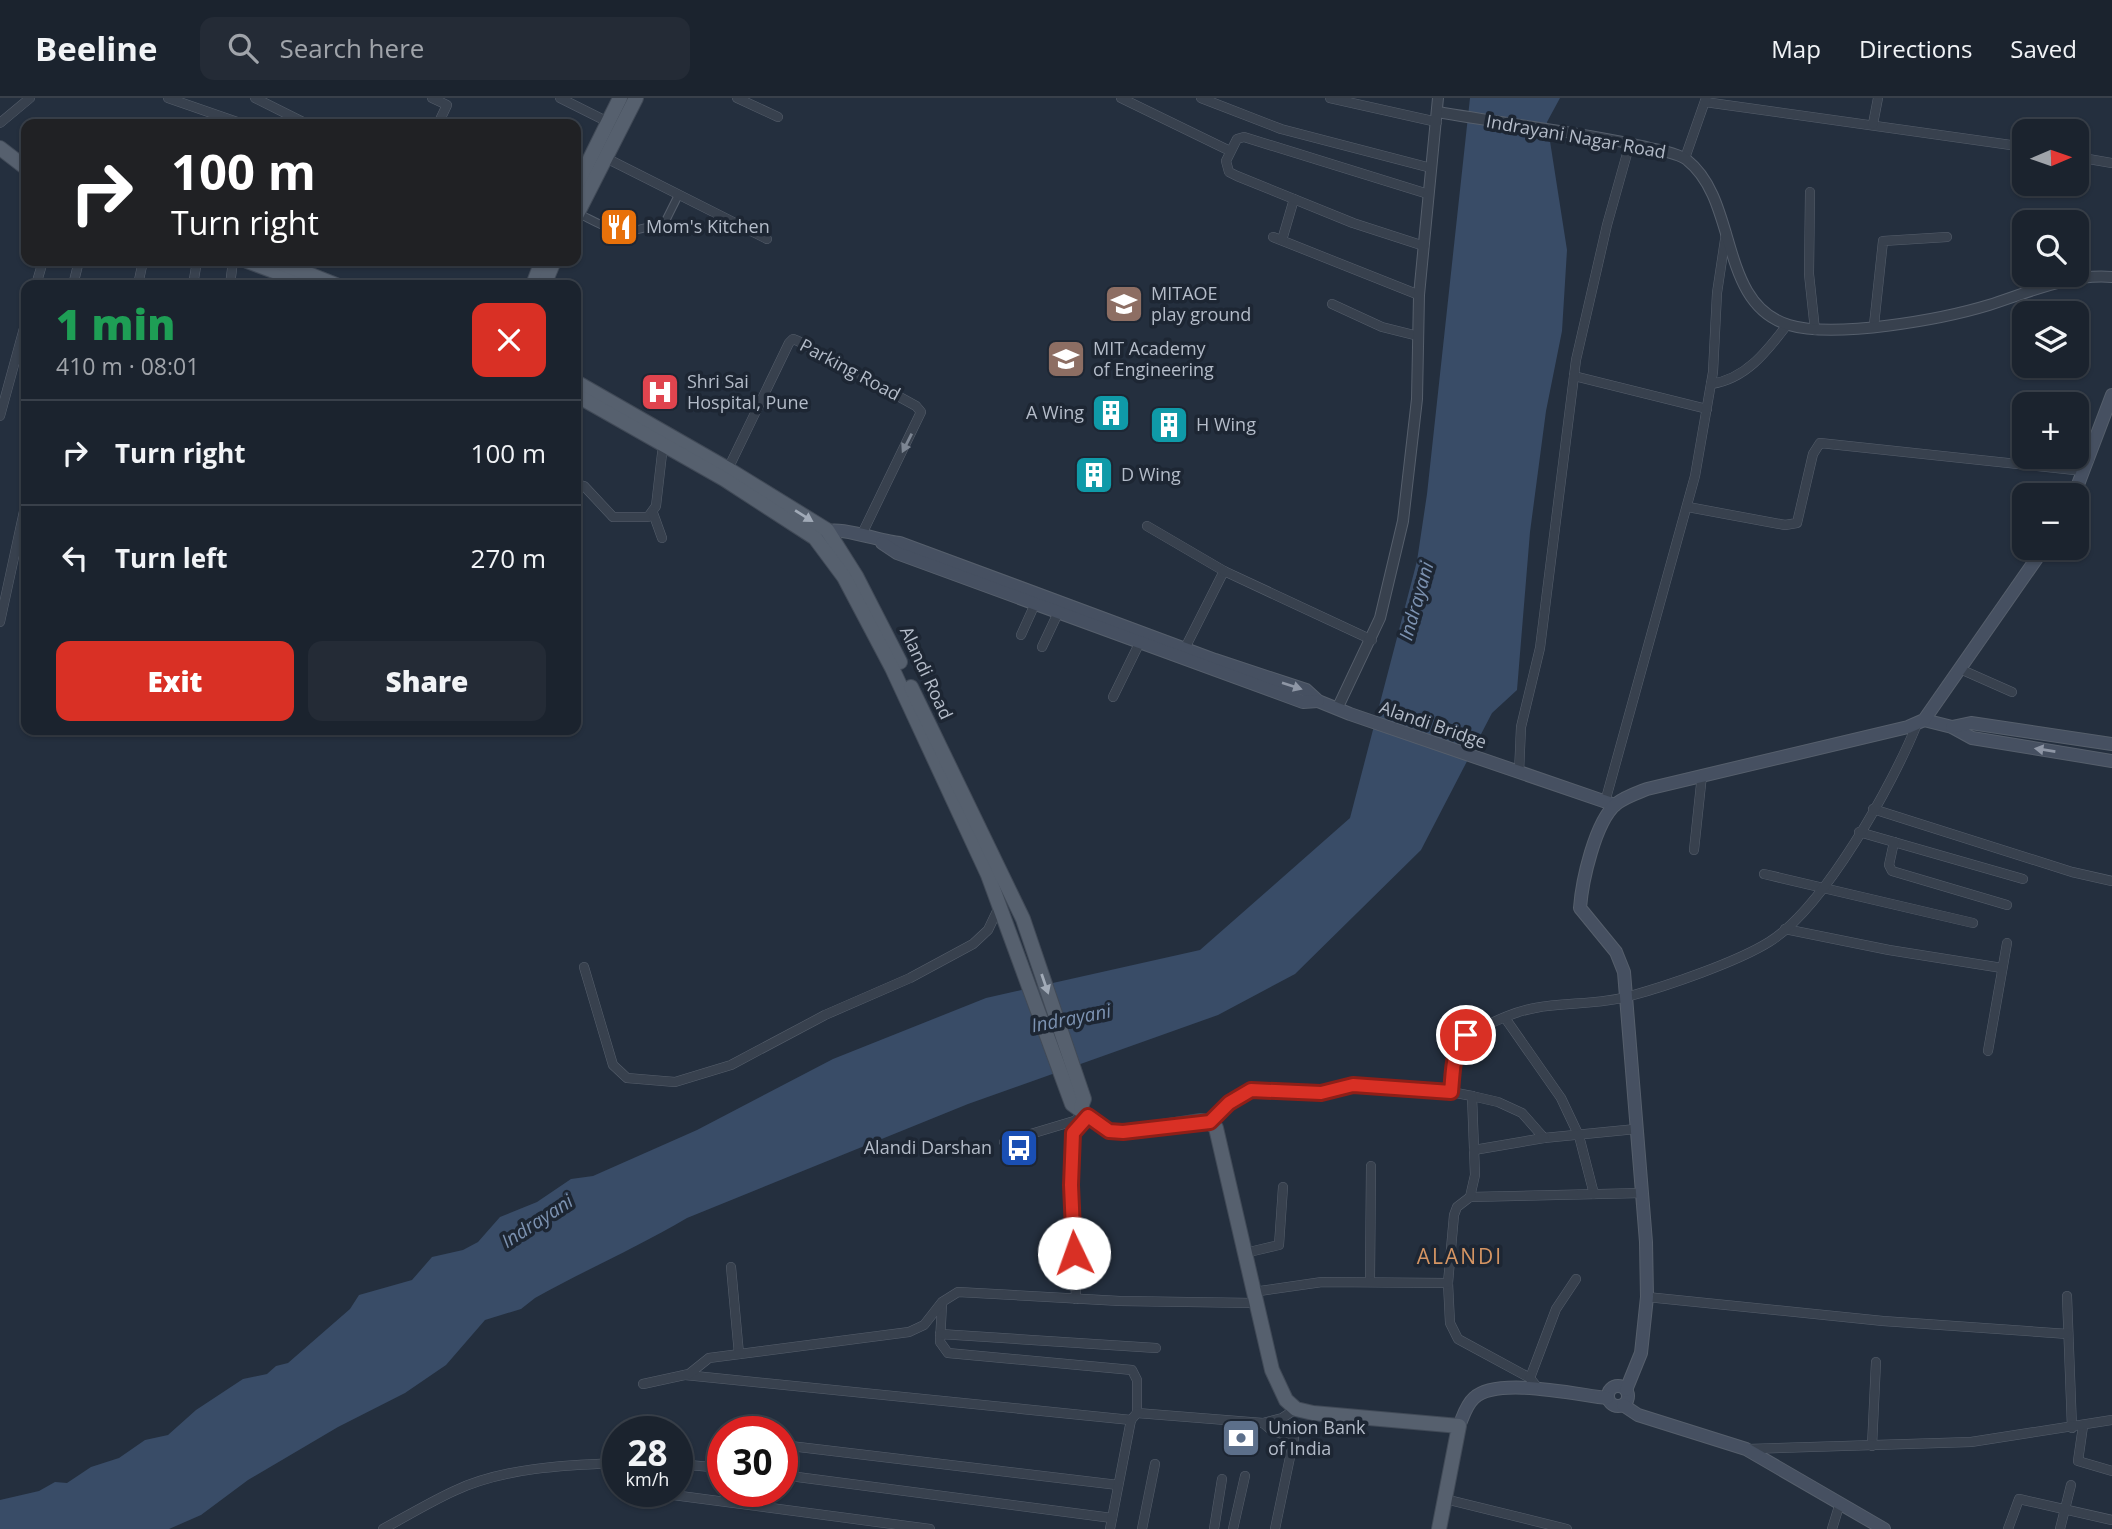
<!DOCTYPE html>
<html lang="en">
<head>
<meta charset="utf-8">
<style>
  body { margin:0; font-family:"Open Sans",sans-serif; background:#242b36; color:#f1f3f6; height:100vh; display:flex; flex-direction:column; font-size:26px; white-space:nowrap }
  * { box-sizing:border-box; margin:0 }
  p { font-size:23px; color:#a0a4aa }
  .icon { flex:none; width:38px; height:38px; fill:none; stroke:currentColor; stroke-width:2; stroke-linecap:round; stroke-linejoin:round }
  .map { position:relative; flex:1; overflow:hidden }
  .side { position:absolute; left:21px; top:182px; width:560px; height:455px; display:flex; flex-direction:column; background:#1b232e; border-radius:14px; box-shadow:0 2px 5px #0004,0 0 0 2px #39404a }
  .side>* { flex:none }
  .guide { position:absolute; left:21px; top:21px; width:560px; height:147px; border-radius:14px; box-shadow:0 2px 5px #0004,0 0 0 2px #39404a; background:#202124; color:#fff; overflow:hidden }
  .needle { width:46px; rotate:88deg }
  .tools { position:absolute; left:2012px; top:21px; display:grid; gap:14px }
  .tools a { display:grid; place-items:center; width:77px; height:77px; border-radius:14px; background:#1b232e; box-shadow:0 2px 5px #0004,0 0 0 2px #39404a; font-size:35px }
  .speed { position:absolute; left:602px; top:1318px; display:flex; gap:14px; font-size:35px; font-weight:700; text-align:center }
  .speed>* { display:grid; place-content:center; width:91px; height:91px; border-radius:50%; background:#1b232e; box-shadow:0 2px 5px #0004,0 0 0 2px #39404a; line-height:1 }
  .speed small { font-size:18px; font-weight:400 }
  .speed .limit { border:10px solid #d22; background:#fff; color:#111 }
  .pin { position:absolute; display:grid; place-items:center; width:60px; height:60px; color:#fff; margin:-30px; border:4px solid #fff; border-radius:50%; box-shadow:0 2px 7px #0007 }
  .me { position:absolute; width:77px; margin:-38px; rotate:357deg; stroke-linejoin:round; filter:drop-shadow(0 0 5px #0008) }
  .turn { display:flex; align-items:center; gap:24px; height:147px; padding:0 35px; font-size:32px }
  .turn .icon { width:91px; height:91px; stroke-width:2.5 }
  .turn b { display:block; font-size:49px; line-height:60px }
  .round { display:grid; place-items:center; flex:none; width:74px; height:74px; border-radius:14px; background:#242b36 }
  .summary { display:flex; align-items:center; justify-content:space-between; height:119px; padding:0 35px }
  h1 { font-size:42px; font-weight:800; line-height:52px; color:#1e9e55 }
  .cta { display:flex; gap:14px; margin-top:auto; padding:14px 35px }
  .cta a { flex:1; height:80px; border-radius:14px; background:#d93025; color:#fff; font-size:28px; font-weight:800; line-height:80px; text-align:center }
  .cta a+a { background:#242b36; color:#f1f3f6 }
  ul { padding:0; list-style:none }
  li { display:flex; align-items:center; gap:21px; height:105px; padding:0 35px; border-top:2px solid #39404a }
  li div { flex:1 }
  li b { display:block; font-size:26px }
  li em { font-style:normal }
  header { display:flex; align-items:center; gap:42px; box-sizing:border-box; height:98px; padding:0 35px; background:#1b232e; border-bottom:2px solid #39404a }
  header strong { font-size:33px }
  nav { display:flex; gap:38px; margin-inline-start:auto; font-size:24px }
  .search { width:490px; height:63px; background:#242b36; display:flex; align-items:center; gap:18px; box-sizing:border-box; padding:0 24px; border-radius:14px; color:#a0a4aa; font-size:26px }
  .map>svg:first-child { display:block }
</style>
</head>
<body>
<header>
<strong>Beeline</strong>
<div class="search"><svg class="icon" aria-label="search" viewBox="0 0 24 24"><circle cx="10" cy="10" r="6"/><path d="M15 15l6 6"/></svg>Search here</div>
<nav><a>Map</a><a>Directions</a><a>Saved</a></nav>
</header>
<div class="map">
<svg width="2112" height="1431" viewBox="0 0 2112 1431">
  <rect width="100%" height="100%" fill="#242f3e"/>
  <path fill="#394c67" d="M 1470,0 L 1560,0 L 1547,24 L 1567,152 L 1562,233 L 1546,313 L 1530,434 L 1517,592 L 1492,615 L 1421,752 L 1295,876 L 1218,917 L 968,1006 L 687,1120 C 638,1149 585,1172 535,1200 L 521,1211 L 485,1222 L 446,1267 L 405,1295 L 338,1329 L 248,1382 L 201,1417 L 169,1431 L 0,1431 L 0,1402 L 39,1393 L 55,1384 L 67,1385 L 91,1369 L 119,1360 L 145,1342 L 168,1337 L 196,1312 L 243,1281 L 267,1276 L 276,1268 L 288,1265 L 350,1211 L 359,1197 L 412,1182 L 432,1159 L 463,1152 L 478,1144 L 500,1119 L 537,1104 L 571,1081 L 593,1078 L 697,1032 L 833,961 L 986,900 L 1200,852 L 1350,720 L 1417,463 L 1427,396 Z"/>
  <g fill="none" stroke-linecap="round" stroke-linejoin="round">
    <g stroke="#565f6c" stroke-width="9">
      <path id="pedestrian" d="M 577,115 C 593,122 613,136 631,133 C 643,131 652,127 664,126 L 678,98"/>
    </g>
    <g stroke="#565f6c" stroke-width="10">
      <g id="minor">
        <path d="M 168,0 L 243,26"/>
        <path d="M 255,0 L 307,26"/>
        <path d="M 432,0 L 447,7 L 438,26"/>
        <path d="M 560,0 L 610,25"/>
        <path d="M 737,0 L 778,19"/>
        <path d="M 1121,0 L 1230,53"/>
        <path d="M 1201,0 L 1281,31 L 1431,70"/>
        <path d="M 1330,0 L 1437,24"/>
        <path d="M 1705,4 L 2025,49"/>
        <path d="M 0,25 L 30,0"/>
        <path d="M 1873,26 L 1878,0"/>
        <path d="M 604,59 L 767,141"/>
        <path d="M 2077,59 L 2112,65"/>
        <path d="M 1685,60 L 1706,0"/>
        <path d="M 1810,94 L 1809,176 L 1815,232"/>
        <path d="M 1273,139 L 1419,197"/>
        <path d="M 1282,142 L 1294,101"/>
        <path d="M 1424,148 L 1353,125 L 1237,78 L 1229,74 L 1226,63 L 1237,41 L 1244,39 L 1428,96"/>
        <path d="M 36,187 L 43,163"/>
        <path d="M 73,187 L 79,163"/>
        <path d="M 138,187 L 143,163"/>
        <path d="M 193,187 L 197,163"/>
        <path d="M 230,187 L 233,163"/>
        <path d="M 1332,206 L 1382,229 L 1418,238"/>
        <path d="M 1874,227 L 1883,143 L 1947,139"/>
        <path d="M 1574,278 L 1707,311"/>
        <path d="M 1711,286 C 1746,281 1767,253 1787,227"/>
        <path d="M 0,318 L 26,223"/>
        <path d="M 2062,359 L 2089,362"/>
        <path d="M 727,373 L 789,245 L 793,241 L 798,243 L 916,308 L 921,314 L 861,438"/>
        <path d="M 576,386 L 584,388 L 613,419 L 648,419 L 656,408 L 663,347"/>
        <path d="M 1688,409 L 1785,427 L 1797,425 L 1813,356 L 1820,345 L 2084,373"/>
        <path d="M 653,415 L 662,440"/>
        <path d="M 1147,428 L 1224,473 L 1182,556"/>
        <path d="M 1224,473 L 1372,542"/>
        <path d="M 0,524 L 26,404"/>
        <path d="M 1021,537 L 1035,506"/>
        <path d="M 1042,549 L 1058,515"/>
        <path d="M 1960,571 L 2012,594"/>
        <path d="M 1113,599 L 1139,546"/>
        <path d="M 1519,675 L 1521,629 L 1540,550 L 1576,262 L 1607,127 L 1630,45"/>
        <path d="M 1605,704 L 1695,378 L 1713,274 L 1717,195 L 1726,135"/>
        <path d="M 1873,711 L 2072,774 L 2112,783"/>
        <path d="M 1859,734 L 2023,781"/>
        <path d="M 1894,744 L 1889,767 L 1892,773 L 2007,807"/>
        <path d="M 1694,752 L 1702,677"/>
        <path d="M 1764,776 L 1973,825"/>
        <path d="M 1785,831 L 1889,852 L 2002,870"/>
        <path d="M 584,869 L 613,967 L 627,980 L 675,984 L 731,967 L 825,917 L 910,880 L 973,846 L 988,832 L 999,809"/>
        <path d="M 1505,920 L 1561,1000 L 1579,1038 L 1594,1096"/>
        <path d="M 1988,953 L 2007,845"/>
        <path d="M 1472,998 L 1498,1004 L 1522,1015 L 1544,1040 L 1636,1031"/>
        <path d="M 1210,1024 L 1229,1005 L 1250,992 L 1321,995 L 1354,987 L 1451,994 C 1453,975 1452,952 1466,937 C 1488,927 1511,914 1535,910 C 1566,904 1600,907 1630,898 C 1667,888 1737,864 1769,844 C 1824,810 1893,686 1917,626"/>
        <path d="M 1004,1044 L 1074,1023 L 1084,1016"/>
        <path d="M 1474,1052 L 1544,1040"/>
        <path d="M 1470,1099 L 1642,1095"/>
        <path d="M 1245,1155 L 1279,1147 L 1283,1089"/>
        <path d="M 731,1169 L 739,1256"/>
        <path d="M 1370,1182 L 1371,1068"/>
        <path d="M 1448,1185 L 1450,1225 L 1458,1241 L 1530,1280 L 1537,1289"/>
        <path d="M 1253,1194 L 1322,1184 L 1448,1185 L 1454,1117 L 1457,1109 L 1470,1099 L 1475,1077 L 1472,998 L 1451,994"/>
        <path d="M 2067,1198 L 2072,1330"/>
        <path d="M 1647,1199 L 1883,1223 L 2068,1236"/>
        <path d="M 1076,1201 L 1071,1056 L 1073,1035 L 1088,1018"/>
        <path d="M 942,1206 L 940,1244 L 948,1255 L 1132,1272 L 1137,1282 L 1137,1315"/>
        <path d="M 940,1236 L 1156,1250"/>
        <path d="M 685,1277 L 1131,1322"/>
        <path d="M 1530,1280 L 1556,1211 L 1576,1181"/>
        <path d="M 643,1286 L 689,1276 L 709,1260 L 909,1234 L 924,1227 L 942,1204 L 958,1194 L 1120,1203 L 1255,1205"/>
        <path d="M 1263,1325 L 1271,1332 L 1294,1340 L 1275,1431"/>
        <path d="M 2083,1328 L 2078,1363 L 2112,1373"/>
        <path d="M 782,1347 L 1118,1387"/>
        <path d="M 1872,1348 L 1876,1264"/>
        <path d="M 1748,1351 L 1971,1344 L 2112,1322"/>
        <path d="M 677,1366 L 723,1370"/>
        <path d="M 782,1377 L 1112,1420"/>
        <path d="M 673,1397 L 930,1431"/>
        <path d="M 1445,1401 L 1567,1431"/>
        <path d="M 383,1431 C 407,1418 430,1404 454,1393 C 502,1370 565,1367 618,1365"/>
        <path d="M 1110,1431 L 1131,1322 L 1137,1315 L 1263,1325 L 1282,1320 L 1296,1311"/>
        <path d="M 1142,1431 L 1155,1366"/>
        <path d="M 1214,1431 L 1222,1381"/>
        <path d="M 1233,1431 L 1245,1378"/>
        <path d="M 1832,1431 L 1840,1405"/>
        <path d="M 2008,1431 L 2019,1401 L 2112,1422"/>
        <path d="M 2060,1431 L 2071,1387"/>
      </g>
    </g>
    <g stroke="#565f6c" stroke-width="12">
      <g id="tertiary">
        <path d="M 1438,14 C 1506,26 1575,33 1642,48 C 1656,52 1676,54 1687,62 C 1739,103 1718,206 1789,227 C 1835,241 1943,221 1989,207 C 2027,195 2071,175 2112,179"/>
        <path d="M 1337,611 L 1380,520 L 1403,423 L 1417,301 L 1419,197 L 1438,0"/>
      </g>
    </g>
    <g stroke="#565f6c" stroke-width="14">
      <g id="secondary">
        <path d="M 2074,397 L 2112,297"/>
        <path d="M 822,435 C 837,426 881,444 900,445 L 1215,562 L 1306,592 L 1318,603 L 1350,616 L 1615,707"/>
        <path d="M 882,445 L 897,455 L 1303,604 L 1318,603"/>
        <path d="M 1924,622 L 1952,629 L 1972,640 L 2112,663"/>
        <path d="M 1952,629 L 1971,625 L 2112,646"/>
        <circle cx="1618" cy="1298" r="10"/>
        <path d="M 1626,1292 L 1641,1255 L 1647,1199 L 1646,1144 L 1624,874 L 1616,854 L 1580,810 C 1582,783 1595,724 1616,706 C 1625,699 1637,695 1647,691 L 1908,629 L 1924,622 L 2044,450"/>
        <path d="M 1623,1307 L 1638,1317 L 1746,1351 L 1884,1431"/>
        <path d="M 1459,1328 C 1463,1319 1466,1307 1474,1300 C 1497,1278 1578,1297 1607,1300"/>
      </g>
    </g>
    <g stroke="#414a57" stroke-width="16">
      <g id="primary">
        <path d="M 0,50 L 26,70"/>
        <path d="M 576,89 L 620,0"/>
        <path d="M 576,118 L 636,0"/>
        <path d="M 247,163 L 311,187"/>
        <path d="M 276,163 L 336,187"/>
        <path d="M 533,187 L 542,163"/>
        <path d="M 544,187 L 554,163"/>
        <path d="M 576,284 L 728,371 L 827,432 L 856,478 L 900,564"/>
        <path d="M 576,297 L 724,381 L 815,440 L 844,479 L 892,570 L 988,777 L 1072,1006 L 1109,1033 L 1137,1033 L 1201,1023 L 1210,1024 L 1216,1030 L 1272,1272 L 1286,1302 L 1296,1311 L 1313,1315 L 1459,1328 L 1439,1431"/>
        <path d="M 911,589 L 1023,821 L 1084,1001 L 1081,1009"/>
      </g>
    </g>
    <use href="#pedestrian" stroke="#38414e" stroke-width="7"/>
    <use href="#minor" stroke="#38414e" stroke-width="9"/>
    <use href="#tertiary" stroke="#38414e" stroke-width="10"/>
    <use href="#secondary" stroke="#465061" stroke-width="12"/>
    <use href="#primary" stroke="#56606e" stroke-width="14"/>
  </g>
  <defs><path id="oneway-solid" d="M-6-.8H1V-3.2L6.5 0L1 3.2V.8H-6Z" transform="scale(1.75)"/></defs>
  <use fill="#7c8592" href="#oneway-solid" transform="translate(907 345) rotate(117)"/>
  <g fill="#a1aab7">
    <use href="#oneway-solid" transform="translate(804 418) rotate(32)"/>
    <use href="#oneway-solid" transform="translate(1045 886) rotate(71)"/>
  </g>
  <g fill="#8e96a5">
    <use href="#oneway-solid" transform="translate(1292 588) rotate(18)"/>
    <use href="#oneway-solid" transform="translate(2045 652) rotate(-171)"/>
  </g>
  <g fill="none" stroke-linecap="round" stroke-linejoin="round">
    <g stroke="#8d1f18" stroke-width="18">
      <path id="route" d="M 1074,1155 L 1071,1087 L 1073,1035 L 1088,1018 L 1109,1033 L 1123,1034 L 1210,1024 L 1229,1005 L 1251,992 L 1321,995 L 1353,987 L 1451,994 C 1453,975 1452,952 1466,937"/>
    </g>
    <use href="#route" stroke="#d93025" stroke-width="12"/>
  </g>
  <defs>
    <g id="restaurant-square" transform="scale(2.0125)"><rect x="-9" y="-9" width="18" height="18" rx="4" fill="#e8710a" stroke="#1d2633"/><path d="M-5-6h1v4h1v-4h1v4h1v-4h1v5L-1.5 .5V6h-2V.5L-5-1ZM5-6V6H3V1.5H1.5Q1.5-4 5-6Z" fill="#fff"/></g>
    <g id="university-square" transform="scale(2.0125)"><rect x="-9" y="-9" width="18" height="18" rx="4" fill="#8d6e63" stroke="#1d2633"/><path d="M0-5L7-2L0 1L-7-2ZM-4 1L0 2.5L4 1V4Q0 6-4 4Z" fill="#fff"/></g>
    <g id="hospital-square" transform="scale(2.0125)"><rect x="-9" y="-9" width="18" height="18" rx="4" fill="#e0444e" stroke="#1d2633"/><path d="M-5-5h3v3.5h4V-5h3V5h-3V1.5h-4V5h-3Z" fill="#fff"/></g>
    <g id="building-square" transform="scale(2.0125)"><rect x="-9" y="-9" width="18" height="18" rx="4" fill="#0f9aa8" stroke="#1d2633"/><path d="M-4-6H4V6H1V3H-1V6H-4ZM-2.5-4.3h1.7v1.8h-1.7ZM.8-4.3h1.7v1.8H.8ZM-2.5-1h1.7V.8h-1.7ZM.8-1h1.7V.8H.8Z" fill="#fff"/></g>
    <g id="bus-square" transform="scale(2.0125)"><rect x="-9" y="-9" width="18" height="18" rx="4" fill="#1a4fb4" stroke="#1d2633"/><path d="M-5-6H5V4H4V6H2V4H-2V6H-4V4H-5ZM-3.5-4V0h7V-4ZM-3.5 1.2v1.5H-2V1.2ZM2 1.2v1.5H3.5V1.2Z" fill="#fff"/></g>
    <g id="bank-square" transform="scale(2.0125)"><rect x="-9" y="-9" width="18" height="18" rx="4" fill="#5c6f8a" stroke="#1d2633"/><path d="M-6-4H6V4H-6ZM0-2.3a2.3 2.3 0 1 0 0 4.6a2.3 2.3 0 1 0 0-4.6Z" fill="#fff"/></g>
  </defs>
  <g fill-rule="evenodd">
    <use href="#restaurant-square" x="619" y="129"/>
    <use href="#university-square" x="1124" y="206"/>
    <use href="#university-square" x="1066" y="261"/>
    <use href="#hospital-square" x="660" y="294"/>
    <use href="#building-square" x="1111" y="315"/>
    <use href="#building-square" x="1169" y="327"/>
    <use href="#building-square" x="1094" y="377"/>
    <use href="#bus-square" x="1019" y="1050"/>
    <use href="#bank-square" x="1241" y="1340"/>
  </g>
  <g text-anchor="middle" stroke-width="7" stroke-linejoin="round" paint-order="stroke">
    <g font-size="18" fill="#b4bcc9" stroke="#1d2633">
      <text transform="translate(1576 39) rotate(10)" y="6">Indrayani Nagar Road</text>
      <text transform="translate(850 272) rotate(28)" y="6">Parking Road</text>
      <text transform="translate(926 575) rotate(65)" y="6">Alandi Road</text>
      <text transform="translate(1433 627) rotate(19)" y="6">Alandi Bridge</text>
    </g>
    <g font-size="18" fill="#b4bcc9" stroke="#1d2633" text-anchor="start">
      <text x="646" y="135">Mom's Kitchen</text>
      <text x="1151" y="202">MITAOE<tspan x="1151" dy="21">play ground</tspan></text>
      <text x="1093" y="257">MIT Academy<tspan x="1093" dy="21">of Engineering</tspan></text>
      <text x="687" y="290">Shri Sai<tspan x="687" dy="21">Hospital, Pune</tspan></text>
      <text x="1084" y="321" text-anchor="end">A Wing</text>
      <text x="1196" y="333">H Wing</text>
      <text x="1121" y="383">D Wing</text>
      <text x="992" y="1056" text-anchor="end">Alandi Darshan</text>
      <text x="1268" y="1336">Union Bank<tspan x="1268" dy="21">of India</tspan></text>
    </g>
    <g font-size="19" font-style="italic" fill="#7c92b1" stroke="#1d2633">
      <text transform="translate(1416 503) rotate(-74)" y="7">Indrayani</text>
      <text transform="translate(1071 920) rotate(-11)" y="7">Indrayani</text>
      <text transform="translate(537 1123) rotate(-33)" y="7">Indrayani</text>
    </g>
    <g font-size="21" letter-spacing="2" fill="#d59563" stroke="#1d2633">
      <text x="1460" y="1166">ALANDI</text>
    </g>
  </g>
</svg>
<div class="tools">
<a><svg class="needle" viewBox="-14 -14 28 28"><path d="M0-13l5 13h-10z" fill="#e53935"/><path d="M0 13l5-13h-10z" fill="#a0a4aa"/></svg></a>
<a><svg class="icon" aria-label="search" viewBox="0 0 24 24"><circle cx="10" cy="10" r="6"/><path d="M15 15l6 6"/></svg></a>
<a><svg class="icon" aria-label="layers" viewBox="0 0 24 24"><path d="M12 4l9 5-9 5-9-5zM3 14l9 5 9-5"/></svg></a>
<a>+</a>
<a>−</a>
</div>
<div class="speed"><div>28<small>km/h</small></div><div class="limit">30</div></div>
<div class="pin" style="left:1466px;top:937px;background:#d93025"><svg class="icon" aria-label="arrive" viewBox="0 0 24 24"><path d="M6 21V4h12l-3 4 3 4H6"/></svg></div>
<svg class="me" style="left:1074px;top:1155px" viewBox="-20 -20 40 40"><circle r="19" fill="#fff"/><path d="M0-13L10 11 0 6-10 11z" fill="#d93025"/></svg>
<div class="guide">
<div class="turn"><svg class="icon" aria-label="right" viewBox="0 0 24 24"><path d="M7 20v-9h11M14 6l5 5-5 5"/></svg><div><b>100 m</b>Turn right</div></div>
</div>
<section class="side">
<div class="summary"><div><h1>1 min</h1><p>410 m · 08:01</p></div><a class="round" style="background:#d93025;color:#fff"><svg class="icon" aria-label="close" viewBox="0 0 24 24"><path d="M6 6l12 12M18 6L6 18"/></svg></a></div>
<ul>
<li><svg class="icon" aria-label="right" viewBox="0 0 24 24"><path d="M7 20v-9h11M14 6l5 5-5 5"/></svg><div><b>Turn right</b></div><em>100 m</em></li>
<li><svg class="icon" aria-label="left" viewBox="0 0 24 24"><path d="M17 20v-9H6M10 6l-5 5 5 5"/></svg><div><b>Turn left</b></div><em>270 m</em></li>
</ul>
<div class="cta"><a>Exit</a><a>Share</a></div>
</section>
</div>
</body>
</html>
